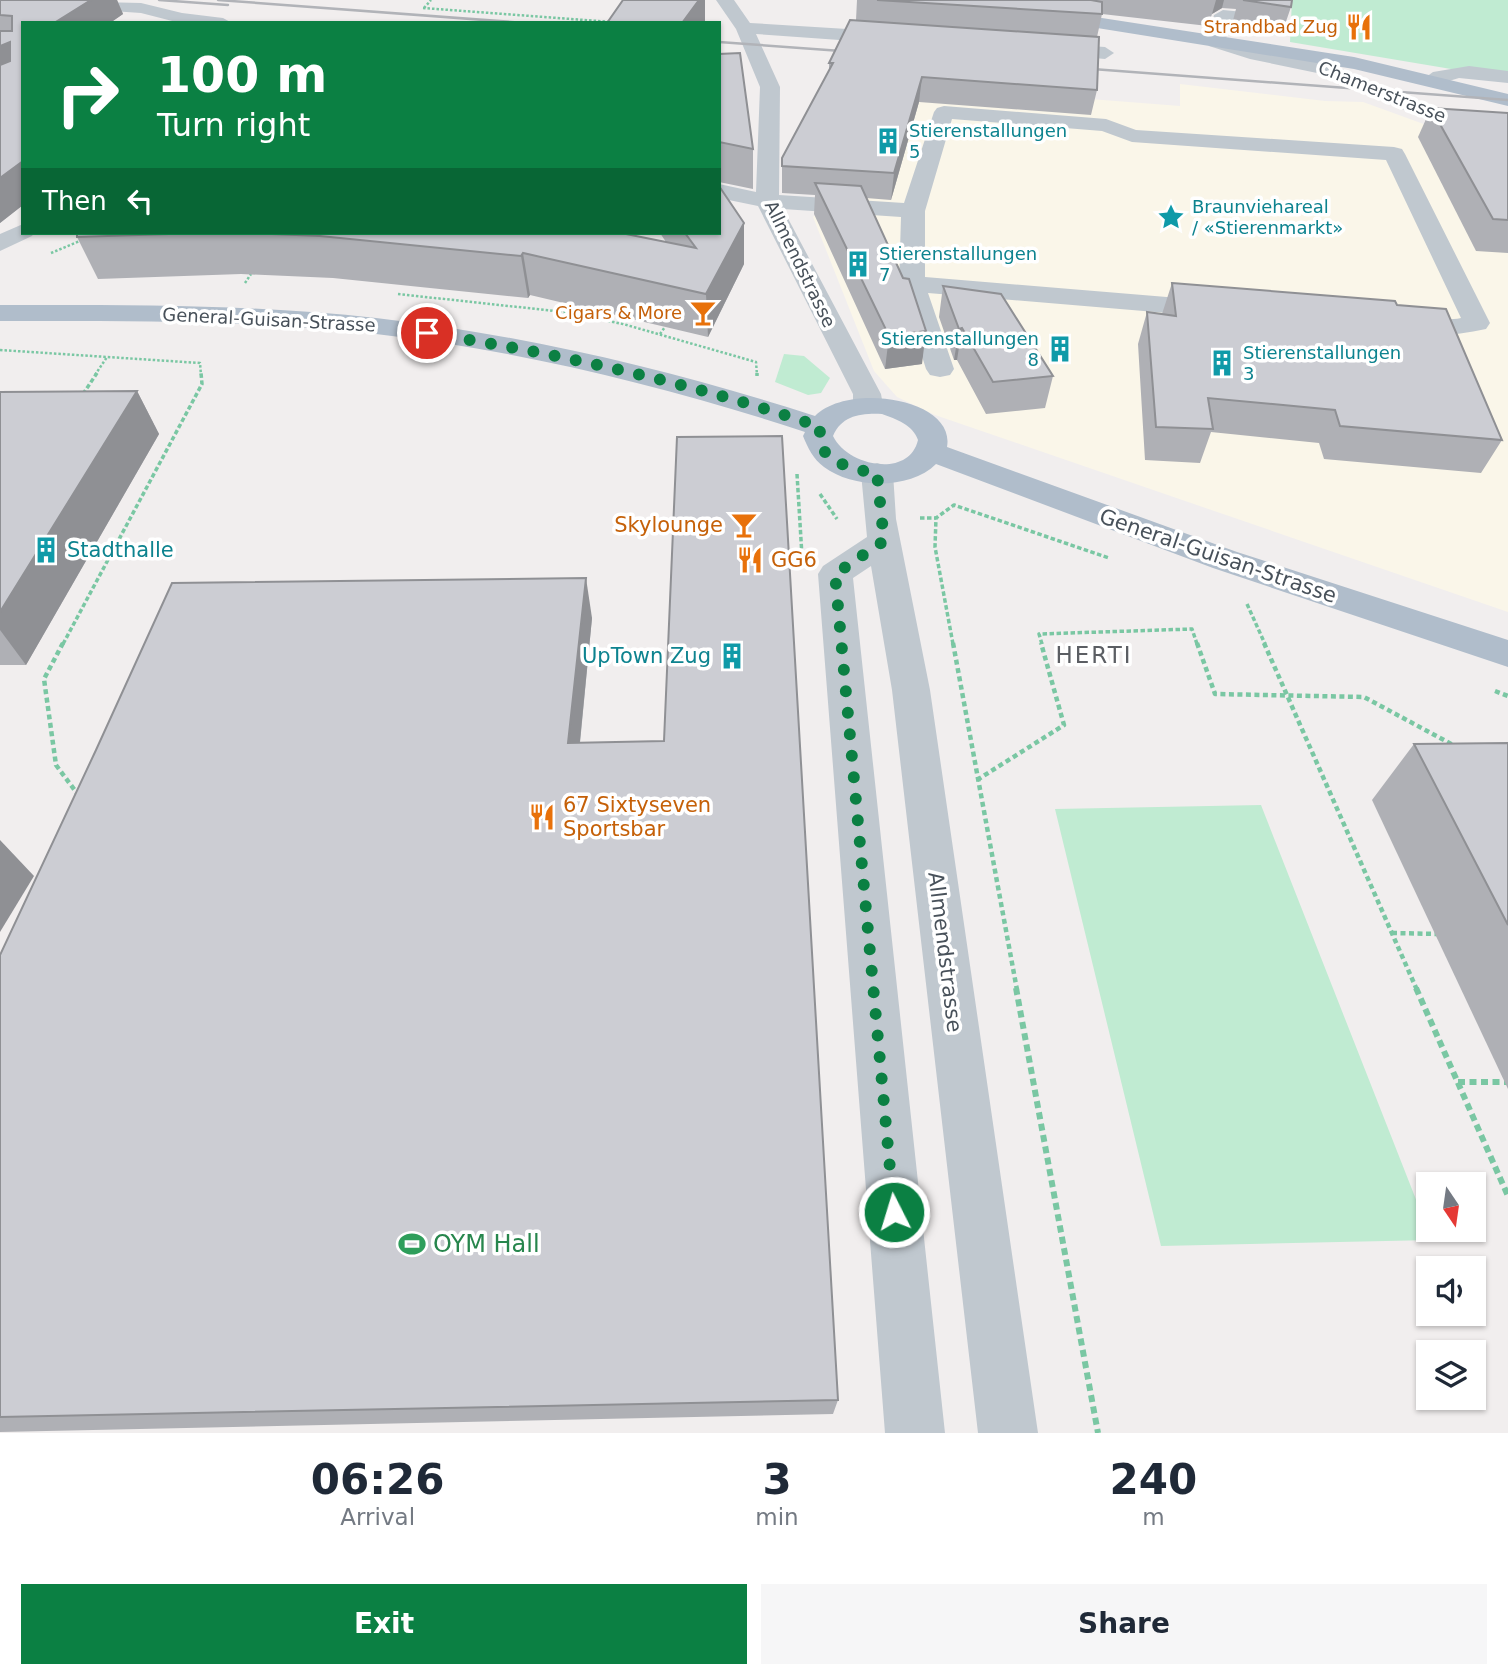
<!DOCTYPE html>
<html lang="en">
<head>
<meta charset="utf-8">
<style>
  body { margin:0; font-family:"DejaVu Sans",sans-serif; background:#f6f6f7; color:#1f2937; height:100vh; display:flex; flex-direction:column; font-size:26px; white-space:nowrap }
  * { box-sizing:border-box; margin:0 }
  p { font-size:23px; color:#747a83 }
  .icon { flex:none; width:38px; height:38px; fill:none; stroke:currentColor; stroke-width:2; stroke-linecap:round; stroke-linejoin:round }
  .map { position:relative; height:1433px; overflow:hidden }
  .side { display:flex; flex-direction:column; background:#fff; flex:1 }
  .side>* { flex:none }
  .banner { position:absolute; left:21px; top:21px; width:700px; height:214px; border-radius:0px; box-shadow:0 2px 5px #0004; background:#0b8043; color:#fff; overflow:hidden }
  .needle { width:46px; rotate:167deg }
  .buttons { position:absolute; left:1416px; top:1172px; display:grid; gap:14px }
  .buttons a { display:grid; place-items:center; width:70px; height:70px; border-radius:0px; background:#fff; box-shadow:0 2px 5px #0004; font-size:35px }
  .pin { position:absolute; display:grid; place-items:center; width:60px; height:60px; color:#fff; margin:-30px; border:4px solid #fff; border-radius:50%; box-shadow:0 2px 7px #0007 }
  .me { position:absolute; width:77px; margin:-38px; rotate:355deg; stroke-linejoin:round; filter:drop-shadow(0 0 5px #0008) }
  .turn { display:flex; align-items:center; gap:24px; height:147px; padding:0 21px; font-size:32px }
  .turn .icon { width:91px; height:91px; stroke-width:2.5 }
  .turn b { display:block; font-size:49px; line-height:60px }
  .then { display:flex; align-items:center; height:66px; padding:0 21px; background:#0003; gap:14px; font-size:26px }
  .eta { display:flex; justify-content:space-evenly; align-items:center; height:119px; text-align:center }
  .eta b { font-size:42px; font-weight:800; line-height:49px }
  .action { display:flex; gap:14px; margin-top:auto; padding:14px 21px }
  .action a { flex:1; height:80px; border-radius:0px; background:#0b8043; color:#fff; font-size:28px; font-weight:800; line-height:80px; text-align:center }
  .action a+a { background:#f6f6f7; color:#1f2937 }
  .map>svg:first-child { display:block }
</style>
</head>
<body>
<div class="map">
<svg width="1508" height="1433" viewBox="0 0 1508 1433">
  <rect width="100%" height="100%" fill="#f1eeee"/>
  <path fill="#faf6e9" d="M 891,67 L 999,92 L 1180,106 L 1180,84 L 1325,101 L 1363,102 L 1443,131 L 1508,138 L 1508,612 L 935,415 L 897,397 L 874,371 L 813,217 L 833,201 Z"/>
  <g fill="#c0ebd2">
    <path d="M 1292,0 L 1508,0 L 1508,73 L 1451,69 L 1290,42 Z"/>
    <path d="M 784,354 L 804,356 L 830,378 L 821,393 L 808,395 L 775,382 Z"/>
    <path d="M 1261,805 L 1428,1230 L 1432,1240 L 1161,1246 L 1055,809 Z"/>
  </g>
  <g fill="none" stroke-linecap="round" stroke-linejoin="round">
    <g stroke="#7ac7a3" stroke-width="2.5" stroke-dasharray="2.5 2" stroke-linecap="butt">
      <path d="M 423,8 L 612,22"/>
      <path d="M 424,8 L 431,0"/>
      <path d="M 623,234 L 636,233"/>
      <path d="M 51,253 L 82,240"/>
      <path d="M 245,283 L 251,274"/>
      <path d="M 398,294 L 564,312 L 623,324 L 756,362 L 757,375"/>
      <path d="M 601,320 L 605,313"/>
      <path d="M 660,334 L 665,327"/>
      <path d="M 0,350 L 200,363 L 201,375"/>
      <path d="M 95,375 L 107,357"/>
    </g>
    <g stroke="#7ac7a3" stroke-width="3.5" stroke-dasharray="4.5 2.5" stroke-linecap="butt">
      <path d="M 757,373 L 757,376"/>
      <path d="M 83,394 L 97,373"/>
      <path d="M 797,474 L 802,556"/>
      <path d="M 820,494 L 837,519"/>
      <path d="M 920,518 L 936,518"/>
      <path d="M 1247,604 L 1265,644"/>
      <path d="M 63,644 L 202,384 L 201,373"/>
      <path d="M 953,644 L 935,547 L 936,518 L 954,505 L 1109,558"/>
      <path d="M 1042,644 L 1039,634 L 1192,629 L 1197,644"/>
    </g>
    <g stroke="#7ac7a3" stroke-width="4.5" stroke-dasharray="5 3.5" stroke-linecap="butt">
      <path d="M 63,643 L 44,679 L 56,765 L 79,796"/>
      <path d="M 953,643 L 1017,990"/>
      <path d="M 1197,643 L 1215,694 L 1364,697 L 1455,746"/>
      <path d="M 1264,643 L 1417,990"/>
      <path d="M 1495,691 L 1508,696"/>
      <path d="M 977,780 L 1064,725 L 1041,643"/>
      <path d="M 1392,933 L 1440,934"/>
    </g>
    <g stroke="#7ac7a3" stroke-width="6" stroke-dasharray="7 4.5" stroke-linecap="butt">
      <path d="M 1016,988 L 1098,1433"/>
      <path d="M 1416,988 L 1508,1196"/>
      <path d="M 1458,1082 L 1508,1082"/>
    </g>
    <g fill="#c0c8cf" fill-rule="evenodd">
      <path d="M 15,0 L 141,3 L 182,13 L 223,18 L 232,23 L 180,23 L 141,13 L 24,5 Z"/>
      <path d="M 716,0 L 734,0 L 750,23 L 896,32 L 905,38 L 896,44 L 756,34 L 780,87 L 779,195 L 904,203 L 934,112 L 937,108 L 944,106 L 1106,119 L 1136,130 L 1394,147 L 1402,149 L 1405,154 L 1490,323 L 1486,329 C 1455,336 1423,338 1392,330 L 1388,324 L 1392,318 C 1414,313 1438,323 1461,318 L 1386,160 L 1132,142 L 1102,131 L 952,119 L 925,211 L 925,277 L 1215,301 L 1224,303 L 1228,309 L 1224,315 L 1215,317 L 928,293 L 954,369 L 950,375 L 940,377 L 930,375 L 926,369 L 899,284 L 901,217 L 783,209 L 881,394 L 883,405 L 878,411 L 868,414 L 858,411 L 853,405 L 853,394 L 758,206 L 719,198 L 719,184 L 756,192 L 760,87 L 736,29 Z"/>
      <path d="M 1223,10 L 1254,13 L 1263,18 L 1254,23 L 1230,21 L 1226,39 L 1254,48 L 1330,64 L 1438,110 L 1508,124 L 1508,136 L 1425,119 L 1317,73 L 1250,59 L 1209,46 L 1207,42 L 1214,15 Z"/>
      <path d="M 1047,43 L 1105,47 L 1114,53 L 1105,59 L 1040,53 L 1038,49 Z"/>
      <path d="M 1469,66 L 1508,71 L 1508,83 L 1459,78 L 1432,86 L 1422,80 L 1433,72 Z"/>
      <path d="M 23,224 L 23,233 L 34,233 L 32,236 L 0,251 L 0,234 Z"/>
      <path d="M 877,463 L 888,466 L 893,473 L 896,519 L 930,690 L 1038,1433 L 978,1433 L 892,690 L 871,566 L 853,578 L 945,1433 L 885,1433 L 818,574 L 823,566 L 867,537 L 861,473 L 866,466 Z"/>
    </g>
    <g fill="#b0bdcb" fill-rule="evenodd">
      <path d="M 944,0 L 986,0 L 1354,57 L 1508,94 L 1508,106 L 1354,69 L 953,5 Z"/>
      <path d="M 0,305 C 125,305 251,304 376,318 C 526,335 672,370 815,416 C 848,382 956,398 947,447 L 1237,552 L 1508,640 L 1508,667 L 1213,568 L 936,464 C 910,490 853,489 824,467 C 813,459 808,448 803,436 L 805,432 C 665,386 523,351 376,334 C 251,320 125,321 0,321 ZM 882,414 C 896,419 913,425 918,440 C 909,479 847,466 833,436 C 842,415 862,413 882,414 Z"/>
    </g>
    <g stroke="#b1b3b8" stroke-width="2.5">
      <path d="M 159,0 L 228,5"/>
      <path d="M 218,0 L 525,23"/>
      <path d="M 719,42 L 855,52"/>
      <path d="M 1079,68 L 1508,100"/>
    </g>
  </g>
  <g fill="#afb0b5">
    <path d="M 0,0 L 145,0 L 117,0 L 123,14 L 110,23 L 23,23 L 23,205 L 0,223 Z"/>
    <path d="M 857,0 L 1292,0 L 1291,7 L 1281,36 L 1231,28 L 1236,9 L 1222,8 L 1212,14 L 1208,26 L 1102,14 L 1097,37 L 1097,90 L 1091,115 L 919,102 L 891,200 L 866,198 L 922,364 L 885,369 L 814,214 L 815,195 L 782,193 L 782,158 L 829,70 L 829,63 L 856,20 Z"/>
    <path d="M 719,54 L 753,149 L 753,189 L 719,182 Z"/>
    <path d="M 1431,108 L 1508,113 L 1508,253 L 1476,251 L 1418,137 Z"/>
    <path d="M 744,223 L 744,264 L 708,337 L 530,295 L 528,298 L 333,278 L 241,274 L 98,279 L 77,237 L 77,233 L 621,233 L 666,242 L 660,233 L 719,233 Z"/>
    <path d="M 1172,283 L 1397,305 L 1502,440 L 1481,473 L 1324,459 L 1319,443 L 1211,432 L 1200,463 L 1145,460 L 1138,344 L 1147,312 L 1162,314 Z"/>
    <path d="M 943,286 L 1053,376 L 1045,408 L 986,414 L 957,360 L 954,360 L 939,317 Z"/>
    <path d="M 137,391 L 159,434 L 26,665 L 0,665 L 0,392 Z"/>
    <path d="M 592,618 L 580,743 L 664,741 L 838,1400 L 833,1414 L 0,1432 L 0,955 Z"/>
    <path d="M 1508,743 L 1508,1089 L 1372,800 L 1414,744 Z"/>
  </g>
  <g fill="#8f9094">
    <path d="M 91,0 L 117,0 L 123,14 L 110,23 L 54,23 Z"/>
    <path d="M 699,0 L 705,0 L 705,23 L 682,23 Z"/>
    <path d="M 1216,0 L 1224,0 L 1222,8 L 1212,14 Z"/>
    <path d="M 10,42 L 23,69 L 0,82 L 0,46 Z"/>
    <path d="M 922,77 L 919,102 L 891,200 L 894,173 Z"/>
    <path d="M 23,161 L 23,205 L 0,223 L 0,178 Z"/>
    <path d="M 744,223 L 744,264 L 708,337 L 706,294 Z"/>
    <path d="M 523,253 L 530,295 L 528,298 L 521,256 Z"/>
    <path d="M 962,328 L 957,360 L 954,360 L 959,329 Z"/>
    <path d="M 926,331 L 922,364 L 885,369 L 889,336 Z"/>
    <path d="M 137,391 L 159,434 L 26,665 L 0,630 L 0,612 Z"/>
    <path d="M 586,578 L 592,618 L 576,781 L 568,743 Z"/>
    <path d="M 0,840 L 34,876 L 0,932 Z"/>
  </g>
  <g fill="#cccdd3" stroke="#8f9094" stroke-width="2">
    <path d="M 0,0 L 91,0 L 54,23 L 23,23 L 23,161 L 0,178 L 0,65 L 10,61 L 10,42 L 0,46 L 0,31 L 12,31 L 12,16 L 0,15 Z"/>
    <path d="M 623,0 L 699,0 L 682,23 L 607,23 Z"/>
    <path d="M 877,0 L 1091,0 L 1102,2 L 1102,14 Z"/>
    <path d="M 1243,0 L 1292,0 L 1291,7 Z"/>
    <path d="M 850,20 L 1099,37 L 1097,90 L 922,77 L 894,173 L 782,166 L 782,158 L 833,63 L 829,63 Z"/>
    <path d="M 740,53 L 753,149 L 719,142 L 719,54 Z"/>
    <path d="M 1431,108 L 1508,113 L 1508,220 L 1493,219 Z"/>
    <path d="M 815,183 L 861,186 L 903,278 L 909,279 L 926,331 L 889,336 Z"/>
    <path d="M 719,186 L 744,223 L 706,294 L 523,253 L 521,256 L 320,236 L 245,233 L 621,233 L 696,248 L 685,233 L 719,233 Z"/>
    <path d="M 77,233 L 200,233 L 77,237 Z"/>
    <path d="M 1172,283 L 1395,301 L 1397,305 L 1446,309 L 1502,440 L 1340,426 L 1335,410 L 1208,398 L 1213,429 L 1156,427 L 1147,312 L 1176,316 Z"/>
    <path d="M 943,286 L 1001,294 L 1053,376 L 993,382 L 962,328 L 959,329 Z"/>
    <path d="M 137,391 L 0,612 L 0,392 Z"/>
    <path d="M 782,436 L 838,1400 L 0,1417 L 0,955 L 96,750 L 172,583 L 586,578 L 568,743 L 664,741 L 677,437 Z"/>
    <path d="M 1508,743 L 1508,925 L 1414,744 Z"/>
  </g>
  <g fill="none" stroke-linecap="round" stroke-linejoin="round">
    <path stroke="#0b8043" stroke-width="12" stroke-dasharray="0 21.6" d="M 427,333 C 561,354 692,383 821,427 C 811,460 853,470 877,473 L 884,541 L 835,574 L 894,1212"/>
  </g>
  <defs>
    <g id="restaurant-bare" transform="scale(2.1)"><path d="M-5-6h1v4h1v-4h1v4h1v-4h1v5L-1.5 .5V6h-2V.5L-5-1ZM5-6V6H3V1.5H1.5Q1.5-4 5-6Z" fill="#e8710a" stroke="#fff" stroke-width="2.5" paint-order="stroke"/></g>
    <g id="building-bare" transform="scale(2.1)"><path d="M-4-6H4V6H1V3H-1V6H-4ZM-2.5-4.3h1.7v1.8h-1.7ZM.8-4.3h1.7v1.8H.8ZM-2.5-1h1.7V.8h-1.7ZM.8-1h1.7V.8H.8Z" fill="#0f9aa8" stroke="#fff" stroke-width="2.5" paint-order="stroke"/></g>
    <g id="sight-bare" transform="scale(2.1)"><path d="M0-6L1.8-2.2L6-1.7L2.9 1.2L3.7 5.4L0 3.3L-3.7 5.4L-2.9 1.2L-6-1.7L-1.8-2.2Z" fill="#0f9aa8" stroke="#fff" stroke-width="2.5" paint-order="stroke"/></g>
    <g id="bar-bare" transform="scale(2.1)"><path d="M-6-5H6L.8 .8V4.5H3.5V6h-7V4.5H-.8V.8Z" fill="#e8710a" stroke="#fff" stroke-width="2.5" paint-order="stroke"/></g>
    <g id="stadium-bare" transform="scale(2.1)"><path d="M0-5a6.5 5 0 1 0 0 10a6.5 5 0 1 0 0-10ZM-3.5-1.8h7v3.6h-7Z" fill="#2e9e5b" stroke="#fff" stroke-width="2.5" paint-order="stroke"/></g>
  </defs>
  <g fill-rule="evenodd">
    <use href="#restaurant-bare" x="1359" y="27"/>
    <use href="#building-bare" x="888" y="141"/>
    <use href="#sight-bare" x="1171" y="217"/>
    <use href="#building-bare" x="858" y="264"/>
    <use href="#bar-bare" x="703" y="313"/>
    <use href="#building-bare" x="1060" y="349"/>
    <use href="#building-bare" x="1222" y="363"/>
    <use href="#bar-bare" x="744" y="525"/>
    <use href="#building-bare" x="46" y="550"/>
    <use href="#restaurant-bare" x="750" y="560"/>
    <use href="#building-bare" x="732" y="656"/>
    <use href="#restaurant-bare" x="542" y="817"/>
    <use href="#stadium-bare" x="412" y="1244"/>
  </g>
  <g text-anchor="middle" stroke-width="7" stroke-linejoin="round" paint-order="stroke">
    <g font-size="18" fill="#c56008" stroke="#fff" text-anchor="end">
      <text x="1338" y="33">Strandbad Zug</text>
      <text x="682" y="319">Cigars &amp; More</text>
    </g>
    <g font-size="18" fill="#48515a" stroke="#fff">
      <text transform="translate(1382 92) rotate(22)" y="6">Chamerstrasse</text>
      <text transform="translate(800 264) rotate(64)" y="6">Allmendstrasse</text>
      <text transform="translate(269 320) rotate(3)" y="6">General-Guisan-Strasse</text>
    </g>
    <g font-size="18" fill="#0d838f" stroke="#fff" text-anchor="start">
      <text x="909" y="137">Stierenstallungen<tspan x="909" dy="21">5</tspan></text>
      <text x="1192" y="213">Braunviehareal<tspan x="1192" dy="21">/ «Stierenmarkt»</tspan></text>
      <text x="879" y="260">Stierenstallungen<tspan x="879" dy="21">7</tspan></text>
      <text x="1039" y="345" text-anchor="end">Stierenstallungen<tspan x="1039" dy="21">8</tspan></text>
      <text x="1243" y="359">Stierenstallungen<tspan x="1243" dy="21">3</tspan></text>
    </g>
    <g font-size="21" fill="#c56008" stroke="#fff" text-anchor="start">
      <text x="723" y="532" text-anchor="end">Skylounge</text>
      <text x="771" y="567">GG6</text>
      <text x="563" y="812">67 Sixtyseven<tspan x="563" dy="24">Sportsbar</tspan></text>
    </g>
    <g font-size="21" fill="#0d838f" stroke="#fff" text-anchor="start">
      <text x="67" y="557">Stadthalle</text>
      <text x="711" y="663" text-anchor="end">UpTown Zug</text>
    </g>
    <g font-size="21" fill="#48515a" stroke="#fff">
      <text transform="translate(1218 556) rotate(19)" y="7">General-Guisan-Strasse</text>
      <text transform="translate(945 952) rotate(83)" y="7">Allmendstrasse</text>
    </g>
    <g font-size="23" letter-spacing="2" fill="#5b5e63" stroke="#fff">
      <text x="1094" y="663">HERTI</text>
    </g>
    <g font-size="24" fill="#27864d" stroke="#fff" text-anchor="start">
      <text x="433" y="1252">OYM Hall</text>
    </g>
  </g>
</svg>
<div class="buttons">
<a><svg class="needle" viewBox="-14 -14 28 28"><path d="M0-13l5 13h-10z" fill="#e53935"/><path d="M0 13l5-13h-10z" fill="#747a83"/></svg></a>
<a><svg class="icon" aria-label="sound" viewBox="0 0 24 24"><path d="M4 9h4l5-4v14l-5-4H4zM17 9q2 3 0 6"/></svg></a>
<a><svg class="icon" aria-label="layers" viewBox="0 0 24 24"><path d="M12 4l9 5-9 5-9-5zM3 14l9 5 9-5"/></svg></a>
</div>
<div class="pin" style="left:427px;top:333px;background:#d93025"><svg class="icon" aria-label="arrive" viewBox="0 0 24 24"><path d="M6 21V4h12l-3 4 3 4H6"/></svg></div>
<svg class="me" style="left:894px;top:1212px" viewBox="-20 -20 40 40"><circle r="17" fill="#0b8043" stroke="#fff" stroke-width="3"/><path d="M0-11L8 9 0 5-8 9z" fill="#fff"/></svg>
<div class="banner">
<div class="turn"><svg class="icon" aria-label="right" viewBox="0 0 24 24"><path d="M7 20v-9h11M14 6l5 5-5 5"/></svg><div><b>100 m</b>Turn right</div></div>
<div class="then">Then<svg class="icon" aria-label="left" viewBox="0 0 24 24"><path d="M17 20v-9H6M10 6l-5 5 5 5"/></svg></div>
</div>
</div>
<section class="side">
<div class="eta">
<div><b>06:26</b><p>Arrival</p></div>
<div><b>3</b><p>min</p></div>
<div><b>240</b><p>m</p></div>
</div>
<div class="action"><a>Exit</a><a>Share</a></div>
</section>
</body>
</html>
